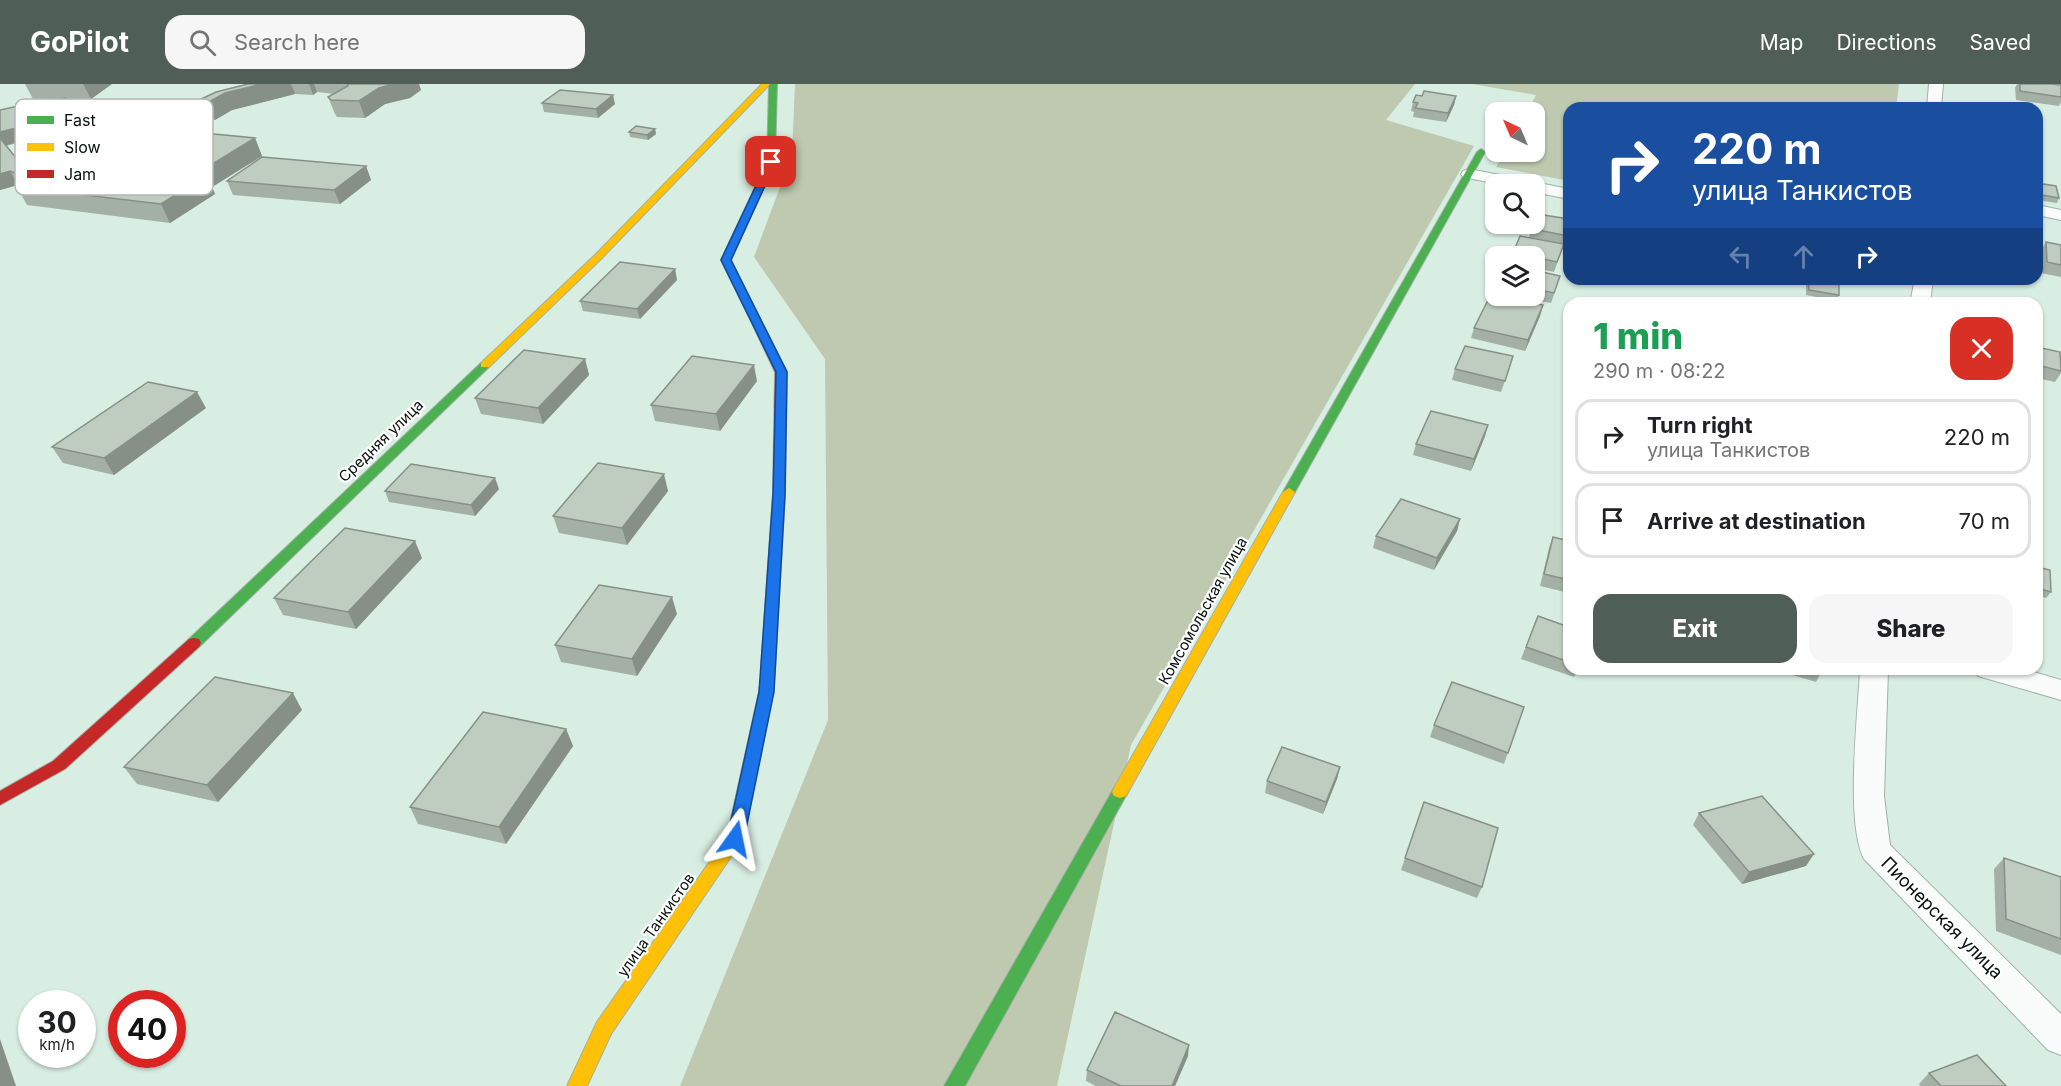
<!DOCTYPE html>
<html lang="en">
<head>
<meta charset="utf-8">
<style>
  body { margin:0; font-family:Inter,sans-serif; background:#f6f6f6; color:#202124; height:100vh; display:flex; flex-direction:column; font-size:22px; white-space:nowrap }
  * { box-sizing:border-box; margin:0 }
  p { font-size:20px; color:#757577 }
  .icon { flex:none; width:33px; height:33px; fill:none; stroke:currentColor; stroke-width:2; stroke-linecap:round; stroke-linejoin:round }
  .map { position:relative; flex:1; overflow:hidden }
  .panel { position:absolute; left:1563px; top:213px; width:480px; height:378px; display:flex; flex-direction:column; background:#fff; border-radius:18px; box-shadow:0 2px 4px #0004 }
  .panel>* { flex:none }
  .top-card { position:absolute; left:1563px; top:18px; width:480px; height:183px; border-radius:18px; box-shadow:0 2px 4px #0004; background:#1a4fa0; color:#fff; overflow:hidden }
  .needle { width:39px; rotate:316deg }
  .fabs { position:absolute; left:1485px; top:18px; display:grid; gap:12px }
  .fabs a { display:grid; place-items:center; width:60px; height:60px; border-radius:12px; background:#fff; box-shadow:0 2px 4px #0004; font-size:30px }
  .speed { position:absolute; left:18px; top:906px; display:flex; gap:12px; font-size:30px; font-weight:700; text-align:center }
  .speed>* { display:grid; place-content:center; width:78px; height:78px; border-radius:50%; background:#fff; box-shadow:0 2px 4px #0004; line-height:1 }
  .speed small { font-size:15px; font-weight:400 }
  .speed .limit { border:9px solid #d22; background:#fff; color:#111 }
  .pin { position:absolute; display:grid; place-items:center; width:51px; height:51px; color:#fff; margin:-26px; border-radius:12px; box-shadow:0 3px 9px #0006 }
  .me { position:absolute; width:66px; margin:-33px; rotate:12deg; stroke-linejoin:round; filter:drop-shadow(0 0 4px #0008) }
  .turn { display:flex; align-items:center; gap:21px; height:126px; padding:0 30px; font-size:27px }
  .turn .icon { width:78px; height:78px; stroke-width:2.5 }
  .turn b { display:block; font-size:42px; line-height:51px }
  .lanes { display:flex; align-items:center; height:57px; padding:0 30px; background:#0003; justify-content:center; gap:30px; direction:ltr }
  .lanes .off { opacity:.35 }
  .round { display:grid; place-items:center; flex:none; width:63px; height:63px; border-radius:18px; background:#f6f6f6 }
  .summary { display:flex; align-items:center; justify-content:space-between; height:102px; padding:0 30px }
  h1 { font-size:36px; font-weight:800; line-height:45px; color:#1e9e55 }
  .primary-button { display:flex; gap:12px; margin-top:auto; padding:12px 30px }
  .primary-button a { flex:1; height:69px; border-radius:18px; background:#4f5e56; color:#fff; font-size:24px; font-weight:800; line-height:69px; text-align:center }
  .primary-button a+a { background:#f6f6f6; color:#202124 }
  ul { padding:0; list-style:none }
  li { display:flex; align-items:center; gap:18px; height:75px; margin:0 12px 9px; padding:0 18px; border:3px solid #e0e0e0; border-radius:18px }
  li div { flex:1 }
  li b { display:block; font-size:22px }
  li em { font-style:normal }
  header { display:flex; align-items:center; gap:36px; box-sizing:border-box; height:84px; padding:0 30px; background:#4f5e56; color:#fff }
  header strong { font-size:28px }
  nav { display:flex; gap:33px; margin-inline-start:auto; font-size:21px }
  .search { width:420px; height:54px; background:#f6f6f6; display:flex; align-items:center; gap:15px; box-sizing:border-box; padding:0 21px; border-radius:18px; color:#757577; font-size:22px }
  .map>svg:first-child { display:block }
</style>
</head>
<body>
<header>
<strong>GoPilot</strong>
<div class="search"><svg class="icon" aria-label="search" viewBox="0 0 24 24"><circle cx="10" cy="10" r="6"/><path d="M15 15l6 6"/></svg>Search here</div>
<nav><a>Map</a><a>Directions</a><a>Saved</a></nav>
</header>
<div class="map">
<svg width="2061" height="1002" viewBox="0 0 2061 1002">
  <rect width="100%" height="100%" fill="#d9eee3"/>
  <g fill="#bec9af">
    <path d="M 795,0 L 1415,0 L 1386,36 L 1474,62 L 1131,661 L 1057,1002 L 680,1002 L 828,636 L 825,275 L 754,173 L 792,71 Z"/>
    <path d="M 1472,0 L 1899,0 L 1896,24 L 1569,24 L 1569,97 L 1496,83 L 1505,68 L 1534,68 L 1534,28 L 1527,28 L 1536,11 Z"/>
  </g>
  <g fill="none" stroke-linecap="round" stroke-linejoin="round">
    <g stroke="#a0b1a8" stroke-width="2">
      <g id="street">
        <path d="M 1929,0 L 1943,0 L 1941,24 L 1927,24 Z"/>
        <path d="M 1469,85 L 1521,95 L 1529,99 L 1534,98 L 1569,105 L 1569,115 L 1534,108 L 1534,100 L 1498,100 L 1463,93 L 1461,90 L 1463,87 Z"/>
        <path d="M 2037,121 L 2061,126 L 2061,136 L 2037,131 Z"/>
        <path d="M 1915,195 L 1933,195 L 1930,219 L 1910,219 Z"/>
        <path d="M 1860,585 L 1888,585 L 1884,712 L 1890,761 L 2061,930 L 2061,971 L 2048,966 L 1864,775 C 1845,738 1858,630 1860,585 Z"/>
        <path d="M 1974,585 L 2023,585 L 2061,596 L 2061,616 L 1978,592 Z"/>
      </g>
    </g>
    <g stroke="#a0b1a8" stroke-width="2">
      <g id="fast">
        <path d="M 769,0 L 777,0 L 775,78 L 731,176 L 762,239 L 757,242 L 752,239 L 721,176 L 767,78 Z"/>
        <path d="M 1481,65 L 1485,68 L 1295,408 L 1289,412 L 1285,411 L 1283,408 L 1477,68 Z"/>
        <path d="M 485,278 L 490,281 L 489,283 L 199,563 L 189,563 L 187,559 L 189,555 L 481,279 Z"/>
        <path d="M 1120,702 L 1126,704 L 1128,708 L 965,1002 L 944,1002 L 1114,704 Z"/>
      </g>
    </g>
    <g stroke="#a0b1a8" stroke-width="2">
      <g id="slow">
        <path d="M 762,0 L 770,0 L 602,174 L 489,283 L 481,283 L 481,279 L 596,170 Z"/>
        <path d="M 1289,404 L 1295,408 L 1126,712 L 1120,714 L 1114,712 L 1112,708 L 1114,704 L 1283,408 Z"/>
        <path d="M 768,579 L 773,580 L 775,584 L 773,608 L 743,755 L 611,950 L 587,1002 L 567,1002 L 597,938 L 727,753 L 759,608 L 763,580 Z"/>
      </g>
    </g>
    <g stroke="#a0b1a8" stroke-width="2">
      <g id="jam">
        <path d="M 757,236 L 762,239 L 787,288 L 785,410 L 775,584 L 773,588 L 763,588 L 761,584 L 773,410 L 775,288 L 752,239 Z"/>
        <path d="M 194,554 L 199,555 L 201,559 L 199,563 L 65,685 L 0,721 L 0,707 L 53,677 L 189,555 Z"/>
      </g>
    </g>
    <use href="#street" fill="#f9fcfb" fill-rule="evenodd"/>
    <use href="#fast" fill="#4caf50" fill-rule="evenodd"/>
    <use href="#slow" fill="#ffc107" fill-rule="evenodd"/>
    <use href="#jam" fill="#c62828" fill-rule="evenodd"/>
  </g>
  <g fill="#a4b0a6" fill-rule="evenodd">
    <path d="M 25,0 L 112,0 L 91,15 L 67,15 L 80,28 L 87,41 L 6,62 L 24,84 L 36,87 L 42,99 L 50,100 L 194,48 L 255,54 L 262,72 L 212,103 L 215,110 L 170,139 L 27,121 L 17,103 L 19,102 L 18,101 L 0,106 L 0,26 L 48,15 L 33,15 ZM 49,15 L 61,15 L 51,17 Z"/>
    <path d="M 248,0 L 419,0 L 421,6 L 410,14 L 385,20 L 365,34 L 337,33 L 335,30 L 328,13 L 334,10 L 317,8 L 313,11 L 295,10 L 232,26 L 215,36 L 203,35 L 195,18 Z"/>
    <path d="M 2017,0 L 2061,1 L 2061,18 L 2059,22 L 2016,16 L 2015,4 Z"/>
    <path d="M 1422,12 L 1456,12 L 1454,21 L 1446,38 L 1413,33 L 1414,28 L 1411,27 L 1413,18 Z"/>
    <path d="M 542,19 L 615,20 L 598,34 L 544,28 Z"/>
    <path d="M 655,45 L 656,50 L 648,56 L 630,53 L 629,48 Z"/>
    <path d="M 366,82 L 371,96 L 340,120 L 233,111 L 227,97 Z"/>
    <path d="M 2037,99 L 2059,114 L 2057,119 L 2037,116 Z"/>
    <path d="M 1569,135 L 1569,162 L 1564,161 L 1554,188 L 1534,184 L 1534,172 L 1512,172 L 1513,169 L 1529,153 L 1534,140 Z"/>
    <path d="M 2046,158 L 2061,161 L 2061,193 L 2041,189 L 2040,168 Z"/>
    <path d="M 675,185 L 677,196 L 640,235 L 583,227 L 580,217 Z"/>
    <path d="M 1534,186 L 1557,202 L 1551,219 L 1514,212 L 1534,212 Z"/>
    <path d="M 1698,195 L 1710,195 L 1709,197 Z"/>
    <path d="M 1808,195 L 1815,195 L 1839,211 L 1837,217 L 1806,211 L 1806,199 Z"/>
    <path d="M 1543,221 L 1540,232 L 1525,267 L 1471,254 L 1474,244 Z"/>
    <path d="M 2037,263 L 2061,276 L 2061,289 L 2055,298 L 2037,294 Z"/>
    <path d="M 585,275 L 589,291 L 543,340 L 481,330 L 475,314 Z"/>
    <path d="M 1510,283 L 1501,308 L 1452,296 L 1455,285 Z"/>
    <path d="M 757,297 L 720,347 L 655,337 L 651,321 Z"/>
    <path d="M 206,324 L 114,391 L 63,379 L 52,363 Z"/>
    <path d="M 1488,341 L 1485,352 L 1471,387 L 1413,371 L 1416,360 Z"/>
    <path d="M 499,405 L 475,432 L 389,418 L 385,407 Z"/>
    <path d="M 1569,406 L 1569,430 L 1564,428 Z"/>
    <path d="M 668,407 L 627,461 L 559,449 L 553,432 Z"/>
    <path d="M 1460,435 L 1457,447 L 1434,486 L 1373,464 L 1376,452 Z"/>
    <path d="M 1553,453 L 1569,457 L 1569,509 L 1540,502 L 1549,464 Z"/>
    <path d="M 422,474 L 356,545 L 283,531 L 274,514 Z"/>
    <path d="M 2037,483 L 2051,508 L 2046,514 L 2037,511 Z"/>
    <path d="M 677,530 L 637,592 L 561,578 L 555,561 Z"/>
    <path d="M 1538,532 L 1569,543 L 1569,585 L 1577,585 L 1574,593 L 1521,575 Z"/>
    <path d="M 1772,585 L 1823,585 L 1816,598 Z"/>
    <path d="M 1524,623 L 1504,680 L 1430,653 L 1434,641 Z"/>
    <path d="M 302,626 L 218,718 L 137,700 L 124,683 Z"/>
    <path d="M 566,645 L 573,662 L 506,760 L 418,740 L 410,723 Z"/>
    <path d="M 1340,683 L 1337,695 L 1323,730 L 1265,709 L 1267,697 Z"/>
    <path d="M 1424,718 L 1482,803 L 1477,814 L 1401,786 Z"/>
    <path d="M 1699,729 L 1806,782 L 1742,800 L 1693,741 Z"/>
    <path d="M 2004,774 L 2061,793 L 2061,871 L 1996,847 L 1994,785 Z"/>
    <path d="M 1188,972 L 1175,1002 L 1096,1002 L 1086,997 L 1087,986 Z"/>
    <path d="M 1929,989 L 2006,1002 L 1920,1002 L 1919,1000 Z"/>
  </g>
  <g fill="#869087">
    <path d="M 83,0 L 112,0 L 91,15 Z"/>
    <path d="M 262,0 L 291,0 L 295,10 L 232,26 L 215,36 L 207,19 L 225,9 Z"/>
    <path d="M 309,0 L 314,0 L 317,8 L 313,11 Z"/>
    <path d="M 394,0 L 419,0 L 421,6 L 410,14 L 385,20 L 365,34 L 359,17 L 379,4 Z"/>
    <path d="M 613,11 L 615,20 L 598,34 L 596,25 Z"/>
    <path d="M 1456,12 L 1454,21 L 1446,38 L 1448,29 Z"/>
    <path d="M 80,28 L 87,41 L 3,62 L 0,56 L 0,48 Z"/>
    <path d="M 187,31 L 194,49 L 162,45 Z"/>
    <path d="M 655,45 L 656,50 L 648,56 L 647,51 Z"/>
    <path d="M 255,54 L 262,72 L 212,103 L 215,110 L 170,139 L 161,120 L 196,90 Z"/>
    <path d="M 366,82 L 371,96 L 340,120 L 334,106 Z"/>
    <path d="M 10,87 L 18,101 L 0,106 L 0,90 Z"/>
    <path d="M 36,87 L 44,102 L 32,105 L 25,93 Z"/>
    <path d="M 675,185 L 677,196 L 640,235 L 637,225 Z"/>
    <path d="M 1543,221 L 1540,232 L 1525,267 L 1528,256 Z"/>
    <path d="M 585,275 L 589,291 L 543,340 L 538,324 Z"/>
    <path d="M 754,281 L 757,297 L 720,347 L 716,330 Z"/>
    <path d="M 197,308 L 206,324 L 114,391 L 104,374 Z"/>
    <path d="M 1488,341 L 1485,352 L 1471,387 L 1474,375 Z"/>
    <path d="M 664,390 L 668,407 L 627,461 L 622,444 Z"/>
    <path d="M 495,394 L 499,405 L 475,432 L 471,421 Z"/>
    <path d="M 1460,435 L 1457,447 L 1434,486 L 1437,474 Z"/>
    <path d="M 415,457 L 422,474 L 356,545 L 348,528 Z"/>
    <path d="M 672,513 L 677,530 L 637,592 L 632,575 Z"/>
    <path d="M 293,609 L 302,626 L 218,718 L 207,701 Z"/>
    <path d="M 566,645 L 573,662 L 506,760 L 499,743 Z"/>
    <path d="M 1340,683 L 1337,695 L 1323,730 L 1326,718 Z"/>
    <path d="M 1814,770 L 1806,782 L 1742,800 L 1749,788 Z"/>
    <path d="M 0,955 L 16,1002 L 0,1002 Z"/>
    <path d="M 1189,961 L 1188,972 L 1175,1002 L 1172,1002 Z"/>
  </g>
  <g fill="#bfcdc1" stroke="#869087" stroke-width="1.5">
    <path d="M 248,0 L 262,0 L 225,9 L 207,19 L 195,18 L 216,8 Z"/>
    <path d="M 347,0 L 394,0 L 379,4 L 359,17 L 331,16 L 328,13 L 348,2 Z"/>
    <path d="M 2020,0 L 2051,0 L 2061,1 L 2061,13 L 2020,7 Z"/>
    <path d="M 560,6 L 613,11 L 596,25 L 542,19 Z"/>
    <path d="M 1424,7 L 1456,12 L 1448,29 L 1415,24 L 1418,19 L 1413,18 L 1416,11 L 1422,12 Z"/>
    <path d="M 66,14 L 80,28 L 0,48 L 0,26 L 49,15 L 51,17 Z"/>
    <path d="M 175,31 L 187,31 L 162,45 L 255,54 L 196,90 L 207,91 L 161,120 L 17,103 L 26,98 L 50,100 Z"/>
    <path d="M 636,42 L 655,45 L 647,51 L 629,48 Z"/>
    <path d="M 0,54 L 24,84 L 36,87 L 25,93 L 10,87 L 0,90 Z"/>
    <path d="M 262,73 L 366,82 L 334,106 L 227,97 Z"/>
    <path d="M 2037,99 L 2056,102 L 2059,114 L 2037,110 Z"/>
    <path d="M 1537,130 L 1569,135 L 1569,152 L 1532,145 L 1534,140 Z"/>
    <path d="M 1520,152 L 1564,160 L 1557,178 L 1534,173 L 1534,172 L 1513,169 Z"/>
    <path d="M 2046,158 L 2061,161 L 2061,181 L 2047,178 Z"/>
    <path d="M 620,178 L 675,185 L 637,225 L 580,217 Z"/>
    <path d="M 1534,186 L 1560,192 L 1554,209 L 1534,205 Z"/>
    <path d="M 1808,195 L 1815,195 L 1839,199 L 1839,211 L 1809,206 Z"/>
    <path d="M 1491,210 L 1496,211 L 1496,212 L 1543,221 L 1528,256 L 1474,244 Z"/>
    <path d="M 1465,262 L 1513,272 L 1505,297 L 1455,285 Z"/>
    <path d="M 2037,263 L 2060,268 L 2061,287 L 2037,281 Z"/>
    <path d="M 524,266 L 585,275 L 538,324 L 475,314 Z"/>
    <path d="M 692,272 L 754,281 L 716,330 L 651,321 Z"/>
    <path d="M 148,298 L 197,308 L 104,374 L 52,363 Z"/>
    <path d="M 1431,327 L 1488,341 L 1474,375 L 1416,360 Z"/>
    <path d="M 598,379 L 664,390 L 622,444 L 553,432 Z"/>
    <path d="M 411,380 L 495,394 L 471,421 L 385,407 Z"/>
    <path d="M 1401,415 L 1460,435 L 1437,474 L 1376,452 Z"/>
    <path d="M 345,444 L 415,457 L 348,528 L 274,514 Z"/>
    <path d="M 1553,453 L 1569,457 L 1569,496 L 1544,490 Z"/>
    <path d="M 2037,483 L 2050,486 L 2051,508 L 2037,504 Z"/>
    <path d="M 599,501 L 672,513 L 632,575 L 555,561 Z"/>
    <path d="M 1538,532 L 1569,543 L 1569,578 L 1526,563 Z"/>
    <path d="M 215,593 L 293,609 L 207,701 L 124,683 Z"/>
    <path d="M 1452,598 L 1524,623 L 1508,669 L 1434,641 Z"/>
    <path d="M 483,628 L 566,645 L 499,743 L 410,723 Z"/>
    <path d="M 1282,663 L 1340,683 L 1326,718 L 1267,697 Z"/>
    <path d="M 1762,712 L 1814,770 L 1749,788 L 1699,729 Z"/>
    <path d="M 1424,718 L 1498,744 L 1482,803 L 1405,774 Z"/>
    <path d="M 2004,774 L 2061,793 L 2061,855 L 2006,835 Z"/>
    <path d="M 1115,928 L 1189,961 L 1172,1002 L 1121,1002 L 1087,986 Z"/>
    <path d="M 1977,971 L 2006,1002 L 1941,1002 L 1929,989 Z"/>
  </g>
  <path fill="#1a73e8" stroke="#114b97" stroke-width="1.5" d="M 771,76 L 776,78 L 731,176 L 787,288 L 785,410 L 774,608 L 744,755 L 741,760 L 735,762 L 730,760 L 727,755 L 759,608 L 773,410 L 776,288 L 721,176 L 767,78 Z"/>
  <g text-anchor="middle" stroke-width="4.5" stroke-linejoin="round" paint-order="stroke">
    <g font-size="15" fill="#04100a" stroke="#fff">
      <text transform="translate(381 357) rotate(-44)" y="5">Средняя улица</text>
      <text transform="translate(1203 527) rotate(-61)" y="5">Комсомольская улица</text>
      <text transform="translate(656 841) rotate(-55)" y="5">улица Танкистов</text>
    </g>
    <g font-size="18" fill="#04100a" stroke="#fff">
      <text transform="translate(1942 834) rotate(45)" y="6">Пионерская улица</text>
    </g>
  </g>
  <rect x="15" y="15" width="198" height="96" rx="9" fill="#fff" stroke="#b4b7b6" stroke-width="1.5"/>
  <rect x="27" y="32" width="27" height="8" fill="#4caf50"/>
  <rect x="27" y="59" width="27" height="8" fill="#ffc107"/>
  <rect x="27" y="86" width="27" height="8" fill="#c62828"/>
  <g font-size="16" fill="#04100a">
    <text x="64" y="42">Fast</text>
    <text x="64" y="69">Slow</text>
    <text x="64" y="96">Jam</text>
  </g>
</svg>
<div class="fabs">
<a><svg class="needle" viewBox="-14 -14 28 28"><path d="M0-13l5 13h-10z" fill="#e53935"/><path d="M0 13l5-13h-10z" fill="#757577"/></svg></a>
<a><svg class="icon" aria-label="search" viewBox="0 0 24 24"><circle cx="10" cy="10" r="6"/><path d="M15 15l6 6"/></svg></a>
<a><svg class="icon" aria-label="layers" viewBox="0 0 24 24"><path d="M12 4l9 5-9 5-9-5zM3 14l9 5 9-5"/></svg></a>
</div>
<div class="speed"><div>30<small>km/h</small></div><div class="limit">40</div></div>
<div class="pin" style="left:771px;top:78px;background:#d93025"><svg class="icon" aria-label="arrive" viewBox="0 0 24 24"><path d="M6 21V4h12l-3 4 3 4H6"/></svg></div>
<svg class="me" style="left:735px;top:755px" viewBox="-20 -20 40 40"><path d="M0-17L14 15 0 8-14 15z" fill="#1a73e8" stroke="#fff" stroke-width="4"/></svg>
<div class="top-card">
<div class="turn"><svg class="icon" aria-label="right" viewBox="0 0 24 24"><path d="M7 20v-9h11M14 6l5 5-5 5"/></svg><div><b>220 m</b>улица Танкистов</div></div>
<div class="lanes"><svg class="icon off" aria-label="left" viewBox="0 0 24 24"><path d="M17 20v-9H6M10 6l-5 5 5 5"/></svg><svg class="icon off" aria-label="ahead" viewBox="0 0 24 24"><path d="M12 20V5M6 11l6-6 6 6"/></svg><svg class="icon" aria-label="right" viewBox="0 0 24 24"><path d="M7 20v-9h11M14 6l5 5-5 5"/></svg></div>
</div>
<section class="panel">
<div class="summary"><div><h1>1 min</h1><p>290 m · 08:22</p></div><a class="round" style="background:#d93025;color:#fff"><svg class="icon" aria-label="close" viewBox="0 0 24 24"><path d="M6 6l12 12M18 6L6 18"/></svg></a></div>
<ul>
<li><svg class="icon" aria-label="right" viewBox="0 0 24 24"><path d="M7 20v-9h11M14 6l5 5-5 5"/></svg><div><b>Turn right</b><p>улица Танкистов</p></div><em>220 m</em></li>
<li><svg class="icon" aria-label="arrive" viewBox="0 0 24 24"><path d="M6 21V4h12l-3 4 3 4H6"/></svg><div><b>Arrive at destination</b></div><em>70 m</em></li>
</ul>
<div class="primary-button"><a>Exit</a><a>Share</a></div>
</section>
</div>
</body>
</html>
